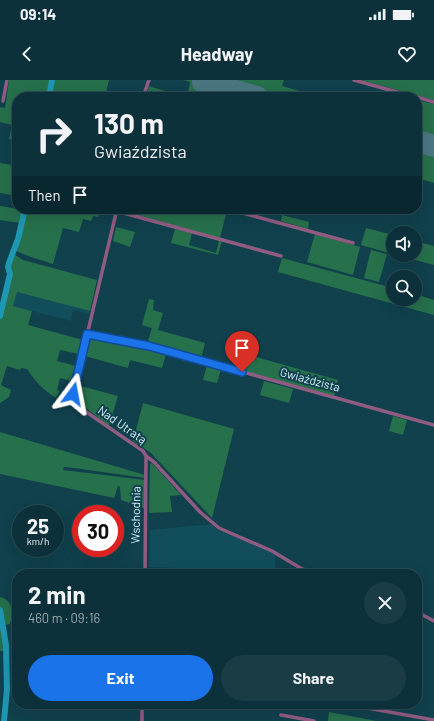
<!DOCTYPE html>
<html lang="en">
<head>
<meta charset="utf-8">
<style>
  body { margin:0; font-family:Barlow,sans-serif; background:#1a3d45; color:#f1f3f6; height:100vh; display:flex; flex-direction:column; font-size:15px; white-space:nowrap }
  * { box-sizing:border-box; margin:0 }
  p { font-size:13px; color:#9aa9af }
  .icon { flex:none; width:22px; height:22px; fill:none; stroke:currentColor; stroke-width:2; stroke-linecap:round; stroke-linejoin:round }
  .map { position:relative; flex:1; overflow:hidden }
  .details { position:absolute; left:12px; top:489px; width:410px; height:140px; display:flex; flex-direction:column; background:#0c313a; border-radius:16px; box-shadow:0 4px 16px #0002,0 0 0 1px #2c4c54 }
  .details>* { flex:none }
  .top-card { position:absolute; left:12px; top:12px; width:410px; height:122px; border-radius:16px; box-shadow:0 4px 16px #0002,0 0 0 1px #2c4c54; background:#0c313a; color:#f1f3f6; overflow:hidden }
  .controls { position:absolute; left:386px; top:146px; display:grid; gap:8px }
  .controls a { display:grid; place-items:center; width:36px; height:36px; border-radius:50%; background:#0c313a; box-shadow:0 4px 16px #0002,0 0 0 1px #2c4c54; font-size:20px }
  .speed { position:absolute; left:12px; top:425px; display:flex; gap:8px; font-size:20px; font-weight:700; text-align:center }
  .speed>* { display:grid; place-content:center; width:52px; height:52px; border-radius:50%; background:#0c313a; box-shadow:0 4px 16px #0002,0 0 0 1px #2c4c54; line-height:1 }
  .speed small { font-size:10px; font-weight:400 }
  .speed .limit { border:6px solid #d22; background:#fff; color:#111 }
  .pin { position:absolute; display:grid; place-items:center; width:34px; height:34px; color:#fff; margin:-41px -17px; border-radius:50% 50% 50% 0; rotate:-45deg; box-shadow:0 0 4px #0007 }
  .pin .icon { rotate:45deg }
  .me { position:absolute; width:44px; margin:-22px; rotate:13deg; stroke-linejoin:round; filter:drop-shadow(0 0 3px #0008) }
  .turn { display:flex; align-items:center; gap:14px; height:84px; padding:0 16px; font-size:18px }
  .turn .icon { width:52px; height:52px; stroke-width:2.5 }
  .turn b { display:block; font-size:28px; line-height:34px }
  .then { display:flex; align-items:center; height:38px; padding:0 16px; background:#0003; gap:8px; font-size:15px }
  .round { display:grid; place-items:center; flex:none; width:42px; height:42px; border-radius:21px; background:#1a3d45 }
  .headline { display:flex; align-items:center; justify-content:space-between; height:68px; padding:0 16px }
  h1 { font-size:24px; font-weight:700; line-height:30px }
  .cta { display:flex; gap:8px; margin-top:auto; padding:8px 16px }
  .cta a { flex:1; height:46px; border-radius:24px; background:#1a73e8; color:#fff; font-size:16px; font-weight:700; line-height:46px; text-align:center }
  .cta a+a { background:#1a3d45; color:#f1f3f6 }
  .status { display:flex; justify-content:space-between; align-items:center; height:28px; padding:0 20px; background:#0c313a; direction:ltr }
  .status svg { height:11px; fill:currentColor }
  header { display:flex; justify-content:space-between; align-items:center; height:52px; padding:0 16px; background:#0c313a; font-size:18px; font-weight:700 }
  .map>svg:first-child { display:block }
</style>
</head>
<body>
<div class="status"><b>09:14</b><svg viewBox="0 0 49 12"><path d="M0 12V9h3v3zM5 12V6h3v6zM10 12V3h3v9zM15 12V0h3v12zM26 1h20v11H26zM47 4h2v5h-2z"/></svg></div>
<header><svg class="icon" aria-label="back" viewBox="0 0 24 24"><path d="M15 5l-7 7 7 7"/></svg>Headway<svg class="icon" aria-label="heart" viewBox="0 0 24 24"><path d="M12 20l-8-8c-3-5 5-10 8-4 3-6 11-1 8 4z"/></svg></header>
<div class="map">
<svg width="434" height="641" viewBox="0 0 434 641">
  <rect width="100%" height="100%" fill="#10414d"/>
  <g fill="#114d5b">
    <path d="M 17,211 L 90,231 L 89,234 L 73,230 L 71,241 L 13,226 Z"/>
    <path d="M 212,444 L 217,450 L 243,459 L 275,475 L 275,491 L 149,487 L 150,450 Z"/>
  </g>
  <g fill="#27704c">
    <path d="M 9,0 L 109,0 L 106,12 L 119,15 L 118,17 L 17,17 L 17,60 L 9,59 L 12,45 L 0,42 L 0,27 L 5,28 Z"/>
    <path d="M 183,0 L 284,0 L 282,6 L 320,17 L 187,17 L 190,2 Z"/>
    <path d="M 361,0 L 434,0 L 434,20 Z"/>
    <path d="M 149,6 L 151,7 L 187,17 L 146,17 Z"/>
    <path d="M 417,20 L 434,24 L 434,103 L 417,98 Z"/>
    <path d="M 0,83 L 17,86 L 17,116 L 0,113 Z"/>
    <path d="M 0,126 L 23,130 L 23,129 L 101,129 L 98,137 L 93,136 L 91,141 L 83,139 L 79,152 L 63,148 L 53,184 L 28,176 L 16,171 L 14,174 L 23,180 L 97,200 L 90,231 L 17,212 L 13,226 L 32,231 L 28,245 L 83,260 L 79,274 L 60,270 L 57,281 L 76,286 L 72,301 L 60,298 L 57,310 L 60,311 L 56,318 C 43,310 35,301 27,289 L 21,288 L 20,290 L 7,286 L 1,305 L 11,310 L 9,317 L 0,323 L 0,228 L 8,197 L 7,185 L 13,170 L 20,143 L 0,140 Z"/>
    <path d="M 120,129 L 222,129 L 227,130 L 220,158 L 121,131 Z"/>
    <path d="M 282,135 L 309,142 L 308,149 L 281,141 Z"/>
    <path d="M 116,147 L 135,152 L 130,167 L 113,161 Z"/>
    <path d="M 366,148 L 393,155 L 393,174 L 361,165 Z"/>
    <path d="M 175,149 L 192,153 L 189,165 L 216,173 L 219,161 L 222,161 L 218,175 L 171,163 Z"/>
    <path d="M 315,154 L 360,167 L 353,195 L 307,182 Z"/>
    <path d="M 415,161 L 434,166 L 434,185 L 397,175 L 415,175 Z"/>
    <path d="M 371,170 L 387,174 L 379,202 L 364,198 Z"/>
    <path d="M 282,178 L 393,208 L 393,219 L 415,219 L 415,214 L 434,220 L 434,235 L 278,192 Z"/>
    <path d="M 149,219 L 154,220 L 153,230 L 163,233 L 158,250 L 205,263 L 201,279 L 147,264 L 152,248 L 142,245 Z"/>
    <path d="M 90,256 L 97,257 L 166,274 L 162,288 L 130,280 L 128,288 L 85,276 Z"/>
    <path d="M 245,274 L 338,300 L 334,316 L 240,290 Z"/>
    <path d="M 207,285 L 221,289 L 217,303 L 203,300 Z"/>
    <path d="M 264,301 L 293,309 L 289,323 L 260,315 Z"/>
    <path d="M 77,305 L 118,316 L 109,346 L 78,322 L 77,315 Z"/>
    <path d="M 143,323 L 234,349 L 212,438 L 151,373 L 133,361 Z"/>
    <path d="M 393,336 L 407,340 L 403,355 L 389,351 Z"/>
    <path d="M 0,352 L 145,395 L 145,398 L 74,388 L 64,387 L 63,390 L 145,400 L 144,428 L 121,420 L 120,407 L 118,406 L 114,418 L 0,394 Z"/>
    <path d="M 152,383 L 181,415 L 170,416 L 172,432 L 149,433 L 150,384 Z"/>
    <path d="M 0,517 C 13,520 14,533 10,544 L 4,545 C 8,577 8,609 6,641 L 2,641 L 5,607 L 4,571 L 0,571 Z"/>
    <path d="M 329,632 L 376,641 L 328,641 Z"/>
  </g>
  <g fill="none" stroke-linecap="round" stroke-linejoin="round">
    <g stroke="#1e97b3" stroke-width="6">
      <path d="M 49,17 L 52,0"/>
      <path d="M 0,236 L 10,194 L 8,187 L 9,183 L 18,159 L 25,129"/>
      <path d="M 0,530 L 6,565 L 7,609 L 4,641"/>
    </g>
    <g stroke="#4a7681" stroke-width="22">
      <path d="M 203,2 L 257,17"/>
      <path d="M 417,61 L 434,66"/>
    </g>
    <g stroke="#915c82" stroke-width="3.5">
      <path d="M 354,0 L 415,17"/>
      <path d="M 143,17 L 149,0"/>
      <path d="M 417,17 L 434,22"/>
      <path d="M 3,21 L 7,0"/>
      <path d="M 117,129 L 73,314 L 73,319 L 82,329 L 143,371 L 146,376 L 154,382 L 200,432 L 219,448 L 272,471 L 302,489 L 319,494"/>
      <path d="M 228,129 L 353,163"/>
      <path d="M 116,131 L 281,176"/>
      <path d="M 87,254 L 149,266 L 434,345"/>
      <path d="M 145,494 L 146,376"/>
      <path d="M 417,532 L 434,541"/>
      <path d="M 345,624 L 434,640"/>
      <path d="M 281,635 L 314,641"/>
      <path d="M 142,641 L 142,624"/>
    </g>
  </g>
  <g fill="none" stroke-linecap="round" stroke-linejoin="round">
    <g stroke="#114b97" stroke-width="10">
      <path id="route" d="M 73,314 L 87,254 L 149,266 L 242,292"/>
    </g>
    <use href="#route" stroke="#1a73e8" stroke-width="7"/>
  </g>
  <g text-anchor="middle" stroke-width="4" stroke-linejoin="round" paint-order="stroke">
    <g font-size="12" fill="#d0eef8" stroke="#10414d">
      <text transform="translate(310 300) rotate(15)" y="4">Gwiaździsta</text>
      <text transform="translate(122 345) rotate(35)" y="4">Nad Utratą</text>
      <text transform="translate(136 435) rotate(-89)" y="4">Wschodnia</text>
    </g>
  </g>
</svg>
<div class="controls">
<a><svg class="icon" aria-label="sound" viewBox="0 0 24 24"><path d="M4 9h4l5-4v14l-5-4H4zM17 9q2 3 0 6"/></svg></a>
<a><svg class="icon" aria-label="search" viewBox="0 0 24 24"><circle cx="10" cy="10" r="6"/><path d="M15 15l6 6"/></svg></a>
</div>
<div class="speed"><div>25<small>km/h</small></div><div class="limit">30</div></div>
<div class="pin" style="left:242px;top:292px;background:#d93025"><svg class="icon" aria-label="arrive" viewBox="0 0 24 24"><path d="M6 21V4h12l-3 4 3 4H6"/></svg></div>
<svg class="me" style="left:73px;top:314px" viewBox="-20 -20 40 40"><path d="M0-17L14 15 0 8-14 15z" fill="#1a73e8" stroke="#fff" stroke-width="4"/></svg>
<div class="top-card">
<div class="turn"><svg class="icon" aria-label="right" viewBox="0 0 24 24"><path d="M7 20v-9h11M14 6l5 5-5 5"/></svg><div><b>130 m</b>Gwiaździsta</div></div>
<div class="then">Then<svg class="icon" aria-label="arrive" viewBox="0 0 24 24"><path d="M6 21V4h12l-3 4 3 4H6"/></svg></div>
</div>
<section class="details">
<div class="headline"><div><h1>2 min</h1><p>460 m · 09:16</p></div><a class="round"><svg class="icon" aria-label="close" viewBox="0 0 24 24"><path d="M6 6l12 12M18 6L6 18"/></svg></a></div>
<div class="cta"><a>Exit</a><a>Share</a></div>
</section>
</div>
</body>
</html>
